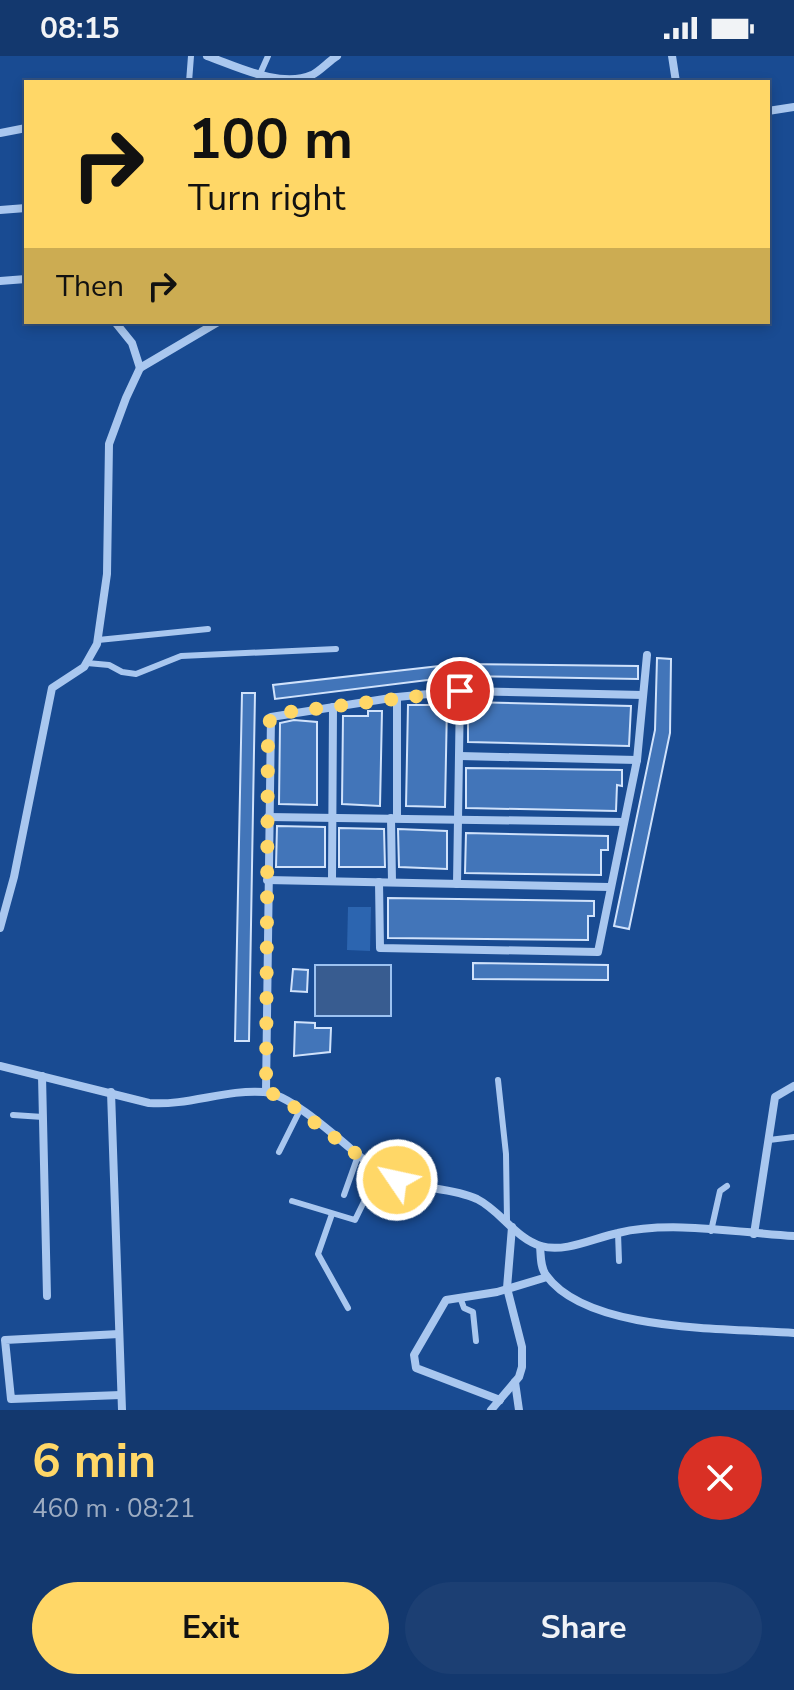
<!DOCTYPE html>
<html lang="en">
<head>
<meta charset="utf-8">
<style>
  body { margin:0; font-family:"Nunito Sans",sans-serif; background:#1c3f73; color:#f1f3f6; height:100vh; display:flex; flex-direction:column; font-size:30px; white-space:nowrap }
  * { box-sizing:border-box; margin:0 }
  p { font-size:26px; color:#9dacc2 }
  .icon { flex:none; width:44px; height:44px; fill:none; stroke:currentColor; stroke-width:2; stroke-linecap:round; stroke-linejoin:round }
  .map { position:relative; height:1354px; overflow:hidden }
  .side { display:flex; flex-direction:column; background:#13386e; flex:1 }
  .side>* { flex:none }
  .top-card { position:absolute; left:24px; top:24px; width:746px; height:244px; border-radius:0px; box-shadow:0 4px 12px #0003,0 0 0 2px #325281; background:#ffd767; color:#111; overflow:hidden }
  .pin { position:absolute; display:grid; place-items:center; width:68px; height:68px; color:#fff; margin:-34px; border:4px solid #fff; border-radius:50%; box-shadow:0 2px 8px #0007 }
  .me { position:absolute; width:88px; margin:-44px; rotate:304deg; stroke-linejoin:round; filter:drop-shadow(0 0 6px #0008) }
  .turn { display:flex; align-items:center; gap:28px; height:168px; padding:0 32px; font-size:36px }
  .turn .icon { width:104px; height:104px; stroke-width:2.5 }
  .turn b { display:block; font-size:56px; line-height:68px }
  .then { display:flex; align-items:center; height:76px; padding:0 32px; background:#0003; gap:16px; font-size:30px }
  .round { display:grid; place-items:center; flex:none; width:84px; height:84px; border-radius:42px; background:#1c3f73 }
  .headline { display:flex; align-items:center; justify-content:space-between; height:136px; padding:0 32px }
  h1 { font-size:48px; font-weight:700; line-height:60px; color:#ffd767 }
  .primary-button { display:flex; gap:16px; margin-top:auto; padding:16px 32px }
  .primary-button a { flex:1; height:92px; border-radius:48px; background:#ffd767; color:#111; font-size:32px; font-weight:700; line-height:92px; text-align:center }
  .primary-button a+a { background:#1c3f73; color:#f1f3f6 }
  .status { display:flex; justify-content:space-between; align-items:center; height:56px; padding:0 40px; background:#13386e; direction:ltr }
  .status svg { height:22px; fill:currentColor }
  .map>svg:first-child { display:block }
</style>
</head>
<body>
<div class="status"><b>08:15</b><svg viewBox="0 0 49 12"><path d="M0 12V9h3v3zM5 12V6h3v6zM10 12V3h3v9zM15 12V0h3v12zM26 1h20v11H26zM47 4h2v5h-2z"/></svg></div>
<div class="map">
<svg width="794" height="1354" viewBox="0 0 794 1354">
  <rect width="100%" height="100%" fill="#194b92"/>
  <path fill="#2c65b0" d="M 348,851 L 371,851 L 370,895 L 347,894 Z"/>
  <rect fill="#385c90" stroke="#9cc2f1" stroke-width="2" x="315" y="909" width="76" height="51"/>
  <g fill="#4275b9" stroke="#d0e2fb" stroke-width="2">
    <path d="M 657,602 L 671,603 L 670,677 L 629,873 L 614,870 L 655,674 Z"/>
    <path d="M 457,608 L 638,610 L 638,623 L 460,620 L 275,643 L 273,629 Z"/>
    <path d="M 242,637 L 255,637 L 249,985 L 235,985 Z"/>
    <path d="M 468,646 L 631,650 L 629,690 L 468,686 Z"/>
    <path d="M 408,649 L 447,649 L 445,751 L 406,750 Z"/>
    <path d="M 368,655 L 382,655 L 380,750 L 342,748 L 343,660 L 368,660 Z"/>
    <path d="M 294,664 L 317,666 L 317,749 L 279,748 L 280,667 Z"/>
    <path d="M 466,712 L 622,714 L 622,730 L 617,729 L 616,755 L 466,752 Z"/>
    <path d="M 277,770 L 325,771 L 325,811 L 276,811 Z"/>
    <path d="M 339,772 L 384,773 L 385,811 L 339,811 Z"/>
    <path d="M 398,773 L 447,775 L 447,813 L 399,811 Z"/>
    <path d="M 466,777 L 608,780 L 608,794 L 601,794 L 601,819 L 465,817 Z"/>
    <path d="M 388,842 L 594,845 L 594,860 L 588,860 L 588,884 L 388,882 Z"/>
    <path d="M 473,907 L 608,909 L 608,924 L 473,923 Z"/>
    <path d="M 293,913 L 308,914 L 307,936 L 291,935 Z"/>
    <path d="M 295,966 L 315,967 L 315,972 L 331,972 L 330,996 L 294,1000 Z"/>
  </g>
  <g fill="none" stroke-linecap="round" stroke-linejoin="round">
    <g stroke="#a9c7ef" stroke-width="6">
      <path d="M 260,18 L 268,0"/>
      <path d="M 189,26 L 191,0"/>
      <path d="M 98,584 L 208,573"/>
      <path d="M 87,607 L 109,609 L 122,616 L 136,618 L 181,600 L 336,593"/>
      <path d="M 498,1024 L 506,1098 L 507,1164"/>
      <path d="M 13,1059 L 43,1061"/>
      <path d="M 769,1084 L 794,1081"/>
      <path d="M 279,1096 L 300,1054"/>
      <path d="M 344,1139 L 359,1097"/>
      <path d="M 292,1145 L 355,1164 L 379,1115"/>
      <path d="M 332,1158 L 318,1198 L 348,1252"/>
      <path d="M 711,1175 L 720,1135 L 727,1130"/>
      <path d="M 618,1177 L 619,1205"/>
      <path d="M 460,1241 L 464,1252 L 473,1256 L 476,1285"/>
    </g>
    <g stroke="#a9c7ef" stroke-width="8">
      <path d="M 207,0 C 236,10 281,33 312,19 C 320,15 329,5 337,0"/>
      <path d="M 672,0 L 676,26"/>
      <path d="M 768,55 L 794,51"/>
      <path d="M 0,77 L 26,72"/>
      <path d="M 0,154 L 26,152"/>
      <path d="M 0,225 L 26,223"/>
      <path d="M 115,266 L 132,287 L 140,312"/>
      <path d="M 460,700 L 637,704"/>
      <path d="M 268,761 L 624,766"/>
      <path d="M 391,762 L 392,826"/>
      <path d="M 397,762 L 397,641"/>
      <path d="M 267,824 L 609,831"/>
      <path d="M 332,824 L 333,651"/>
      <path d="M 379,826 L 380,892 L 598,896 L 637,704 L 647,599"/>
      <path d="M 457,828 L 460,635"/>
      <path d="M 0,872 L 14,821 L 52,632 L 84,611 L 97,588 L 107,518 L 109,388 L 126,342 L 140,312 L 218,266"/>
      <path d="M 0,1010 L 149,1047 C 188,1050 226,1033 264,1036 C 294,1038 353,1097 378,1115 C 408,1135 446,1129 477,1143 C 501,1155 515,1182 541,1190 C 565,1197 594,1182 618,1177 C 670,1164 741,1177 794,1180"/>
      <path d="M 42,1020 L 47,1240"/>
      <path d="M 266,1035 L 271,661 L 397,641 L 460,635 L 643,639"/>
      <path d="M 111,1036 L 122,1354"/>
      <path d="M 754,1178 L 775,1041 L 794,1030"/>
      <path d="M 540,1190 C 541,1200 540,1211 546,1219 C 587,1277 729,1272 794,1277"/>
      <path d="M 119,1278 L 5,1284 L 11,1343 L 121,1339"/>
      <path d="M 515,1326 L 519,1354"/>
      <path d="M 500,1344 L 416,1312 L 414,1299 L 446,1244 L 497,1236 L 547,1221"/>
      <path d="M 491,1354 L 519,1321 L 522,1311 L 522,1291 L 507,1232 L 512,1171"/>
    </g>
  </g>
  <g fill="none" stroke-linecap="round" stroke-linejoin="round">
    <path stroke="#ffd767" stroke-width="14" stroke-dasharray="0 25.2" d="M 397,1124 L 379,1115 L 282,1042 L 266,1035 L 268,671 L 271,661 L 281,657 L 460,635"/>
  </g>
</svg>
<div class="pin" style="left:460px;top:635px;background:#d93025"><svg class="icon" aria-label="arrive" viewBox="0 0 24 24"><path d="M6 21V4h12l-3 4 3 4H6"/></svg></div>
<svg class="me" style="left:397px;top:1124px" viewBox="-20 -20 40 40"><circle r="17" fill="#ffd767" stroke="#fff" stroke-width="3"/><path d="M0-11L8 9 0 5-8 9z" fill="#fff"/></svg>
<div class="top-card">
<div class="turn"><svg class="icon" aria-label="right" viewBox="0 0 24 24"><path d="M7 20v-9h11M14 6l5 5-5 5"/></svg><div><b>100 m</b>Turn right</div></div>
<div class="then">Then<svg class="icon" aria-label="right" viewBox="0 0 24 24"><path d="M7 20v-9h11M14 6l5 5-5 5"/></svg></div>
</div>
</div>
<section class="side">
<div class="headline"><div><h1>6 min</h1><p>460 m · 08:21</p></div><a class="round" style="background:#d93025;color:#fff"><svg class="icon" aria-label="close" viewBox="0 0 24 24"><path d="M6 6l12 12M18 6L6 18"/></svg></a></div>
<div class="primary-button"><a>Exit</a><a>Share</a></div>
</section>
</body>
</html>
